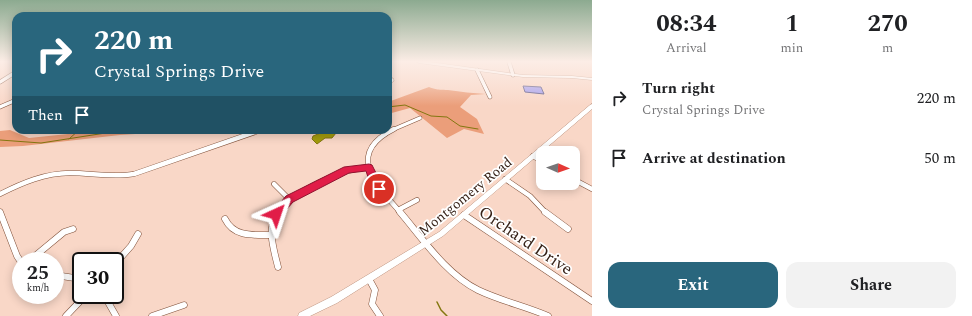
<!DOCTYPE html>
<html lang="en">
<head>
<meta charset="utf-8">
<style>
  body { margin:0; font-family:Spectral,serif; background:#f2f2f2; color:#202124; height:100vh; display:flex; flex-direction:column; font-size:15px; white-space:nowrap }
  * { box-sizing:border-box; margin:0 }
  p { font-size:13px; color:#757577 }
  .icon { flex:none; width:22px; height:22px; fill:none; stroke:currentColor; stroke-width:2; stroke-linecap:round; stroke-linejoin:round }
  .map { position:relative; flex:1; overflow:hidden }
  .details { display:flex; flex-direction:column; background:#fff; width:380px }
  .details>* { flex:none }
  .banner { position:absolute; left:12px; top:12px; width:380px; height:122px; border-radius:12px; box-shadow:0 2px 10px #0003; background:#29667d; color:#fff; overflow:hidden }
  .needle { width:26px; rotate:92deg }
  .fabs { position:absolute; left:536px; top:146px; display:grid; gap:8px }
  .fabs a { display:grid; place-items:center; width:44px; height:44px; border-radius:8px; background:#fff; box-shadow:0 2px 10px #0003; font-size:20px }
  .speed { position:absolute; left:12px; top:252px; display:flex; gap:8px; font-size:20px; font-weight:700; text-align:center }
  .speed>* { display:grid; place-content:center; width:52px; height:52px; border-radius:50%; background:#fff; box-shadow:0 2px 10px #0003; line-height:1 }
  .speed small { font-size:10px; font-weight:400 }
  .speed .limit { border:2px solid #111; border-radius:6px; background:#fff; color:#111 }
  .pin { position:absolute; display:grid; place-items:center; width:34px; height:34px; color:#fff; margin:-17px; border:2px solid #fff; border-radius:50%; box-shadow:0 1px 4px #0007 }
  .me { position:absolute; width:44px; margin:-22px; rotate:42deg; stroke-linejoin:round; filter:drop-shadow(0 0 3px #0008) }
  .turn { display:flex; align-items:center; gap:14px; height:84px; padding:0 16px; font-size:18px }
  .turn .icon { width:52px; height:52px; stroke-width:2.5 }
  .turn b { display:block; font-size:28px; line-height:34px }
  .then { display:flex; align-items:center; height:38px; padding:0 16px; background:#0003; gap:8px; font-size:15px }
  .eta { display:flex; justify-content:space-evenly; align-items:center; height:68px; text-align:center }
  .eta b { font-size:24px; font-weight:700; line-height:28px }
  .action { display:flex; gap:8px; margin-top:auto; padding:8px 16px }
  .action a { flex:1; height:46px; border-radius:12px; background:#29667d; color:#fff; font-size:16px; font-weight:700; line-height:46px; text-align:center }
  .action a+a { background:#f2f2f2; color:#202124 }
  ul { padding:0; list-style:none }
  li { display:flex; align-items:center; gap:12px; height:60px; padding:0 16px }
  li div { flex:1 }
  li b { display:block; font-size:15px }
  li em { font-style:normal }
  main { display:flex; flex:1; min-height:0 }
  .map>svg:first-child { display:block }
</style>
</head>
<body>
<main>
<div class="map">
<svg width="592" height="316" viewBox="0 0 592 316">
  <rect width="100%" height="100%" fill="#f9d7c7"/>
  <g fill="#eb9e7a">
    <path d="M 429,87 C 440,91 438,89 448,90 C 461,92 473,93 486,94 L 471,95 L 460,107 L 477,119 L 484,134 L 464,129 L 447,138 L 410,108 L 388,114 L 388,102 Z"/>
    <path d="M 10,130 L 29,138 L 68,134 L 73,130 L 197,130 L 120,135 L 23,146 L 0,147 L 0,131 Z"/>
  </g>
  <path fill="#a39c0c" stroke="#837710" d="M 328,130 L 333,130 L 336,133 L 332,138 L 325,138 L 317,144 L 312,139 L 313,136 Z"/>
  <g fill="none" stroke-linecap="round" stroke-linejoin="round">
    <g stroke="#837710" stroke-width="1">
      <path d="M 388,107 L 405,105 L 431,116 L 447,117 L 460,126 L 478,129"/>
      <path d="M 69,139 L 79,130"/>
      <path d="M 0,140 L 41,143 L 112,132 L 148,130"/>
    </g>
    <path stroke="#837710" stroke-width="1.5" d="M 437,302 L 441,310 L 447,316"/>
  </g>
  <path fill="#a59fef" stroke="#5e5b8a" d="M 523,86 L 541,87 L 544,94 L 525,92 Z"/>
  <g fill="none" stroke-linecap="round" stroke-linejoin="round">
    <g stroke="#805039" stroke-width="4.5">
      <g id="minor-far2">
        <path d="M 509,62 L 513,75"/>
        <path d="M 477,70 L 490,97"/>
        <path d="M 0,82 L 16,72"/>
        <path d="M 388,83 L 392,80"/>
        <path d="M 0,107 L 16,100"/>
        <path d="M 392,130 L 420,118"/>
      </g>
    </g>
    <g stroke="#805039" stroke-width="5.5">
      <g id="minor-far1">
        <path d="M 394,129 C 344,154 377,186 401,213"/>
        <path d="M 533,156 L 543,162"/>
        <path d="M 505,179 L 530,196 L 546,213"/>
        <path d="M 573,179 L 592,189"/>
        <path d="M 274,184 L 289,199"/>
        <path d="M 0,194 C 22,183 45,173 70,173 C 92,173 112,178 134,174 L 261,130"/>
        <path d="M 398,210 L 417,200"/>
        <path d="M 277,213 C 293,191 342,168 369,168"/>
      </g>
    </g>
    <g stroke="#805039" stroke-width="7">
      <g id="minor">
        <path d="M 0,212 L 17,256 L 21,262"/>
        <path d="M 278,212 C 266,228 274,250 278,267"/>
        <path d="M 400,212 C 423,239 446,274 478,290 C 501,301 525,306 548,316"/>
        <path d="M 545,212 L 568,229"/>
        <path d="M 464,215 L 592,301"/>
        <path d="M 225,219 C 234,237 252,235 270,235"/>
        <path d="M 29,261 L 64,232 L 73,229"/>
        <path d="M 115,264 L 131,246 L 138,234"/>
        <path d="M 55,275 L 81,279"/>
        <path d="M 369,279 L 375,290 L 372,304 L 380,316"/>
        <path d="M 104,295 L 116,316"/>
        <path d="M 66,316 L 86,295"/>
        <path d="M 152,316 L 184,305"/>
      </g>
    </g>
    <g stroke="#805039" stroke-width="0.5">
      <g id="major">
        <path d="M 417,62 L 430,62 L 523,75 L 572,76 L 592,78 L 592,80 L 572,78 L 523,77 L 419,63 Z"/>
        <path d="M 592,104 L 592,109 L 443,236 L 337,303 L 310,316 L 298,316 L 299,313 L 331,297 L 439,232 L 590,105 Z"/>
      </g>
    </g>
    <use href="#minor-far2" stroke="#fff" stroke-width="3.5"/>
    <use href="#minor-far1" stroke="#fff" stroke-width="4.5"/>
    <use href="#minor" stroke="#fff" stroke-width="6"/>
    <use href="#major" fill="#fff" fill-rule="evenodd"/>
  </g>
  <linearGradient id="sky" x2="0" y2="1"><stop stop-color="#8caa90"/><stop offset="0.58" stop-color="#fcede6"/><stop offset="1" stop-color="#fcede6" stop-opacity="0"/></linearGradient>
  <rect width="592" height="106" fill="url(#sky)"/>
  <path fill="#e11d48" stroke="#92132f" d="M 369,164 L 372,165 L 384,189 L 383,192 L 376,192 L 370,183 L 366,171 L 349,173 L 293,202 L 280,217 L 276,218 L 272,217 L 271,214 L 286,196 L 344,167 Z"/>
  <g text-anchor="middle" stroke-width="3.5" stroke-linejoin="round" paint-order="stroke">
    <g font-size="14" fill="#372218" stroke="#fff">
      <text transform="translate(465 196) rotate(-39)" y="5">Montgomery Road</text>
    </g>
    <g font-size="17" fill="#372218" stroke="#fff">
      <text transform="translate(526 240) rotate(34)" y="6">Orchard Drive</text>
    </g>
  </g>
</svg>
<div class="fabs">
<a><svg class="needle" viewBox="-14 -14 28 28"><path d="M0-13l5 13h-10z" fill="#e53935"/><path d="M0 13l5-13h-10z" fill="#757577"/></svg></a>
</div>
<div class="speed"><div>25<small>km/h</small></div><div class="limit">30</div></div>
<div class="pin" style="left:379px;top:189px;background:#d93025"><svg class="icon" aria-label="arrive" viewBox="0 0 24 24"><path d="M6 21V4h12l-3 4 3 4H6"/></svg></div>
<svg class="me" style="left:276px;top:214px" viewBox="-20 -20 40 40"><path d="M0-17L14 15 0 8-14 15z" fill="#e11d48" stroke="#fff" stroke-width="4"/></svg>
<div class="banner">
<div class="turn"><svg class="icon" aria-label="right" viewBox="0 0 24 24"><path d="M7 20v-9h11M14 6l5 5-5 5"/></svg><div><b>220 m</b>Crystal Springs Drive</div></div>
<div class="then">Then<svg class="icon" aria-label="arrive" viewBox="0 0 24 24"><path d="M6 21V4h12l-3 4 3 4H6"/></svg></div>
</div>
</div>
<section class="details">
<div class="eta">
<div><b>08:34</b><p>Arrival</p></div>
<div><b>1</b><p>min</p></div>
<div><b>270</b><p>m</p></div>
</div>
<ul>
<li><svg class="icon" aria-label="right" viewBox="0 0 24 24"><path d="M7 20v-9h11M14 6l5 5-5 5"/></svg><div><b>Turn right</b><p>Crystal Springs Drive</p></div><em>220 m</em></li>
<li><svg class="icon" aria-label="arrive" viewBox="0 0 24 24"><path d="M6 21V4h12l-3 4 3 4H6"/></svg><div><b>Arrive at destination</b></div><em>50 m</em></li>
</ul>
<div class="action"><a>Exit</a><a>Share</a></div>
</section>
</main>
</body>
</html>
